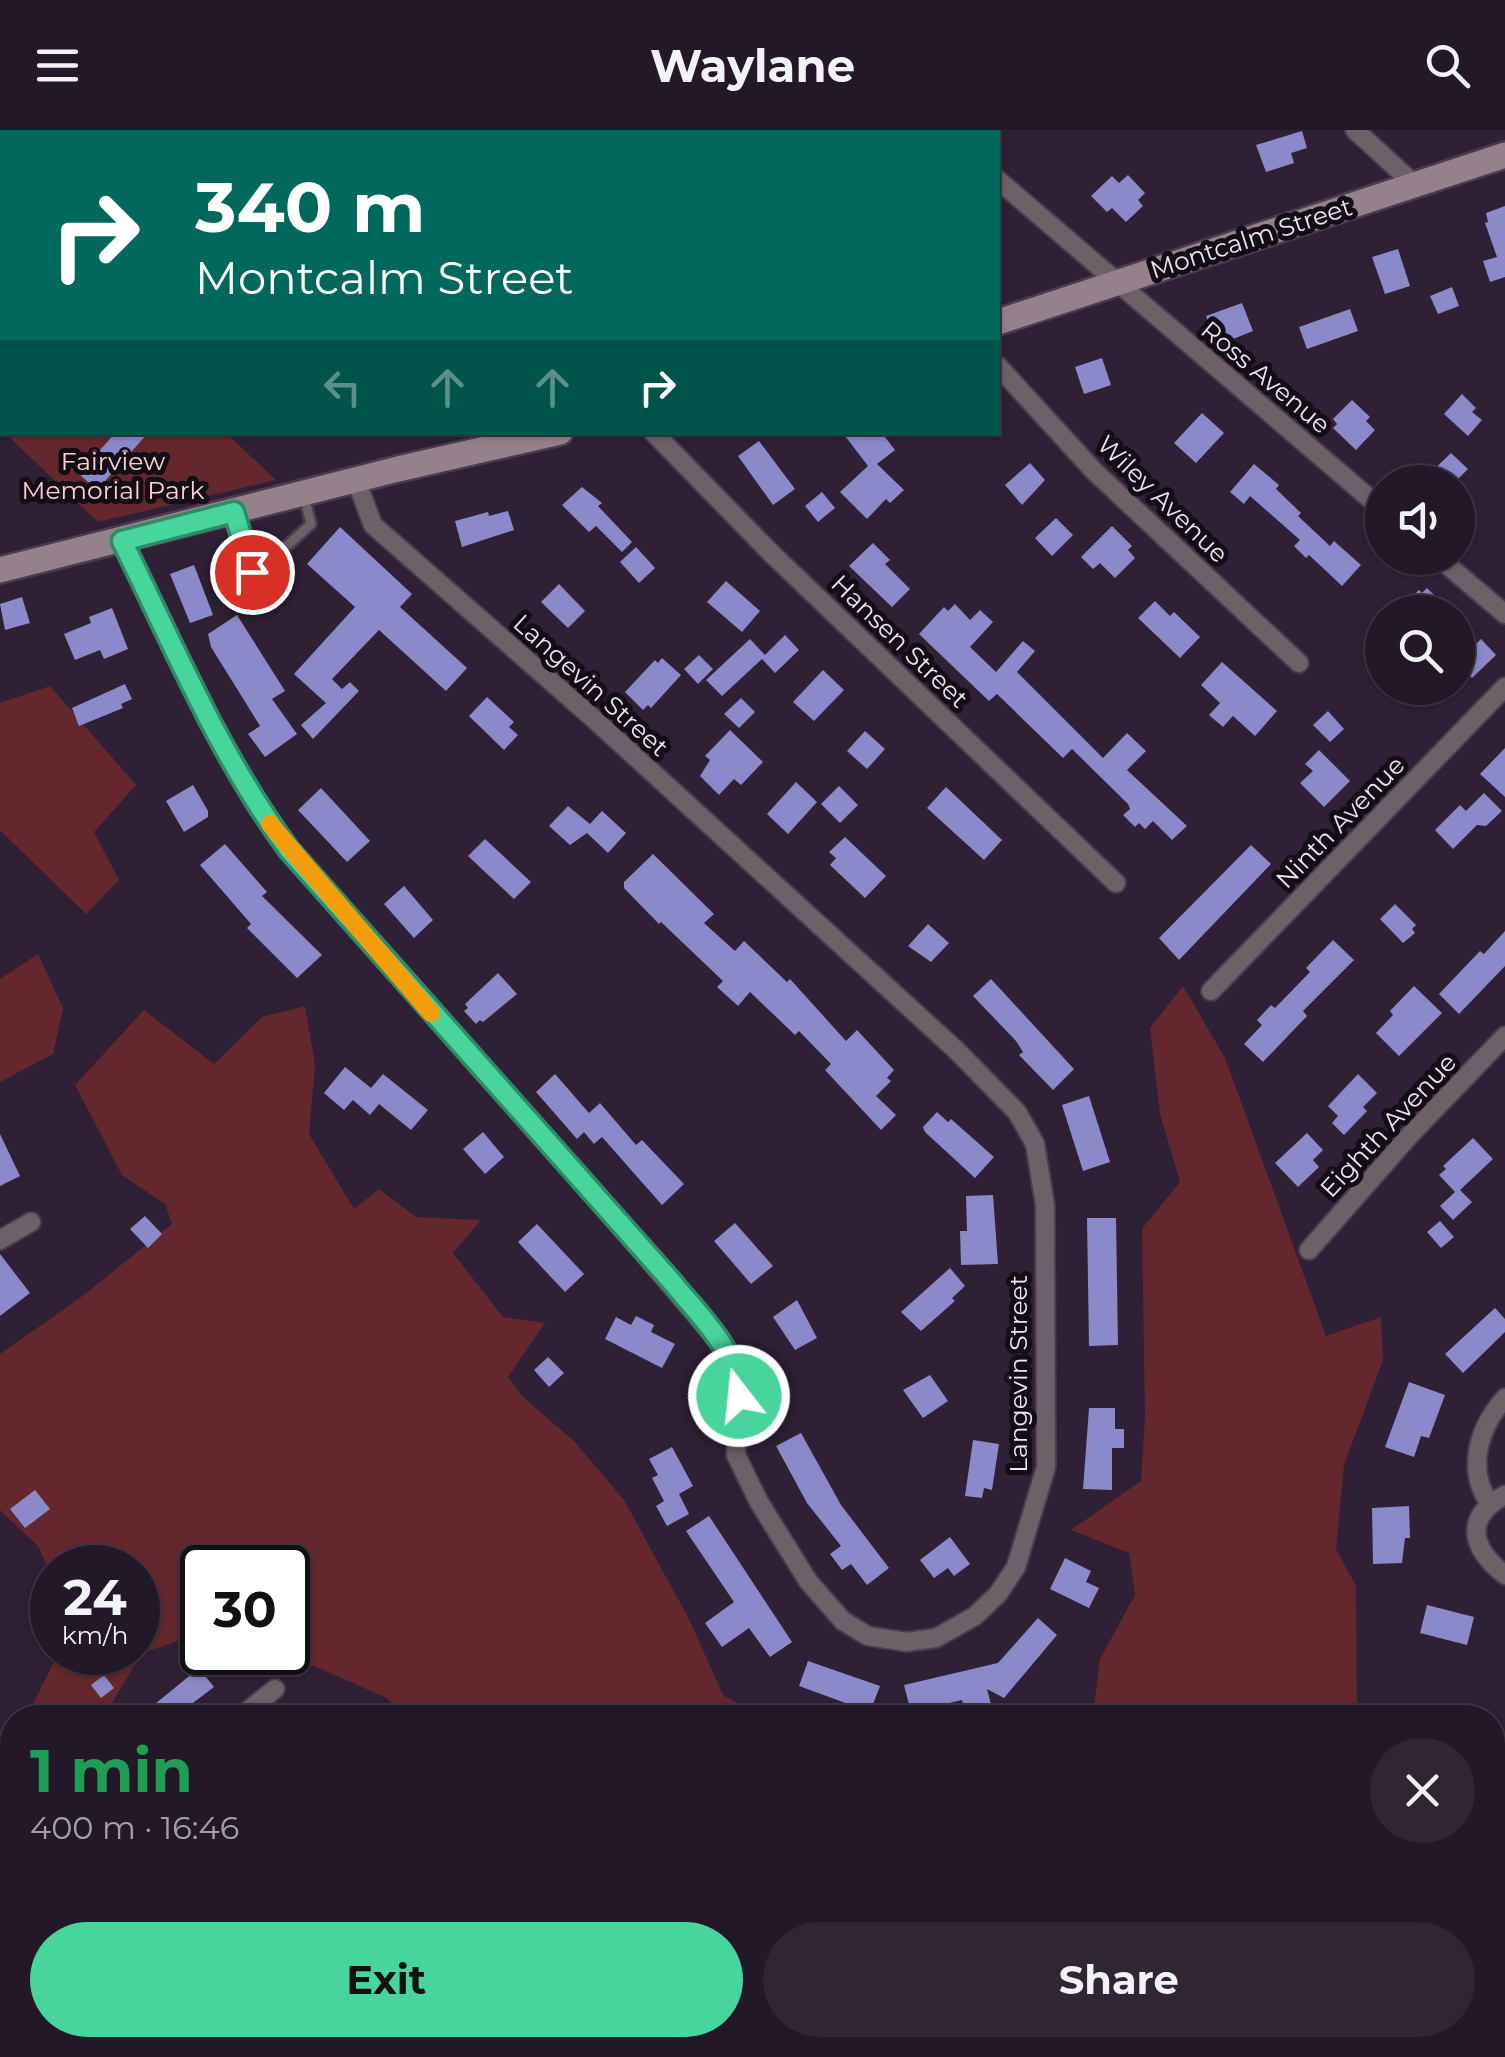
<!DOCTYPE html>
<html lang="en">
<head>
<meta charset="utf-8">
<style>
  body { margin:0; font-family:Montserrat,sans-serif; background:#2f2534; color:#f1f3f6; height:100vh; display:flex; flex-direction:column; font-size:38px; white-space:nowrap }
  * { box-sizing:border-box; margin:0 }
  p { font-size:32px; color:#a3a0a8 }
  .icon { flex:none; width:55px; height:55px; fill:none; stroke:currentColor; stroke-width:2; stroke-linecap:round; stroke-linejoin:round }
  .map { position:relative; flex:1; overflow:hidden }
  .side { position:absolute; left:0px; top:1575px; width:1505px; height:352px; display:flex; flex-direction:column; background:#231828; border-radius:40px 40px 0 0; box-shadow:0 2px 8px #0004,0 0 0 2px #403745 }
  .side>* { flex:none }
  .top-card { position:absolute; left:0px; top:0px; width:1000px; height:305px; box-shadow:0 2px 8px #0004,0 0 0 2px #403745; background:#00695c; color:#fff; overflow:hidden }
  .controls { position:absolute; left:1365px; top:335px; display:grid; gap:20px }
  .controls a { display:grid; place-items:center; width:110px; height:110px; border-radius:50%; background:#231828; box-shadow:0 2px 8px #0004,0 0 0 2px #403745; font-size:50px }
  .speed { position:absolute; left:30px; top:1415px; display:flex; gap:20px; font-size:50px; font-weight:700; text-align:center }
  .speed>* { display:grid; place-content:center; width:130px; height:130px; border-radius:50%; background:#231828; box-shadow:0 2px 8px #0004,0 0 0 2px #403745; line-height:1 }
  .speed small { font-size:25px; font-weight:400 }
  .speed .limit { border:5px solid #111; border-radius:15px; background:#fff; color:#111 }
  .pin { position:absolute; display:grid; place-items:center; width:85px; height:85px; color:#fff; margin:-42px; border:5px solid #fff; border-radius:50%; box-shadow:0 2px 10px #0007 }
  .me { position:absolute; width:110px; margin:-55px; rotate:344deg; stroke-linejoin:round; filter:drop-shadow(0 0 8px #0008) }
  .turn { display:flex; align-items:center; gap:35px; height:210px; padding:0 30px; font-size:45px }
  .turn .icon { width:130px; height:130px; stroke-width:2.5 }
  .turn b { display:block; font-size:70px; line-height:85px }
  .lanes { display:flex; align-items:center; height:95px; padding:0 30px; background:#0003; justify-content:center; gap:50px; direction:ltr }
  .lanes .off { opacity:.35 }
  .round { display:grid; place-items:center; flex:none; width:105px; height:105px; border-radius:52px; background:#2f2534 }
  .summary { display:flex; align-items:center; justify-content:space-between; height:170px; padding:0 30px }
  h1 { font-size:60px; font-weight:700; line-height:75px; color:#1e9e55 }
  .button { display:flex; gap:20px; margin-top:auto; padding:20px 30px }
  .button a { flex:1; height:115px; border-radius:60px; background:#48d49d; color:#111; font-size:40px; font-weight:700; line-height:115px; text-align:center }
  .button a+a { background:#2f2534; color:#f1f3f6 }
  header { display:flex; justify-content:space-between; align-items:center; height:130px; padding:0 30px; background:#231828; font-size:45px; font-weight:700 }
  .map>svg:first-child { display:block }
</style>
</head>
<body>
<header><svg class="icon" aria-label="menu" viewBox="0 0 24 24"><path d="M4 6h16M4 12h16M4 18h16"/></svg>Waylane<svg class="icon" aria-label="search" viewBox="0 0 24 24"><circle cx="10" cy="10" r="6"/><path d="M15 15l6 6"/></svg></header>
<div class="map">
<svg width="1505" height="1927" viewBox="0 0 1505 1927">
  <rect width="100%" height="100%" fill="#2f2035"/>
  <g fill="#64272d">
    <path d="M 0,0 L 292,2 L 2,2 L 2,300 Z"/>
    <path d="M 466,0 L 669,0 L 475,2 Z"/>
    <path d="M 5,303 L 226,303 L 276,350 L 98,392 Z"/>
    <path d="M 50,556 L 136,655 L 94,702 L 119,750 L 86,784 L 0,700 L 0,573 Z"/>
    <path d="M 38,824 L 63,878 L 53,924 L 0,952 L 0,849 Z"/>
    <path d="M 1183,856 L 1225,928 L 1326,1206 L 1381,1187 L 1383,1230 L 1344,1335 L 1336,1419 L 1356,1456 L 1357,1578 L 1336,1587 L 1093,1587 L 1100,1529 L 1135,1465 L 1129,1423 L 1071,1400 L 1141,1351 L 1145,1286 L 1142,1099 L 1180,1052 L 1160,984 L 1150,898 Z"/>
    <path d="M 305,876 L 315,935 L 309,1004 L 354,1079 L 379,1059 L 416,1087 L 481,1090 L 453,1123 L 503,1187 L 545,1193 L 508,1247 L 523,1267 L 574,1311 L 624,1370 L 689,1489 L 723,1565 L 763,1587 L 401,1587 L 387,1568 L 284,1523 L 288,1522 L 288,1438 L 202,1438 L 202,1503 L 142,1523 L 104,1586 L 27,1587 L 58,1523 L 138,1522 L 138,1438 L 52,1438 L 52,1446 L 38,1416 L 0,1380 L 0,1224 L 80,1168 L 172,1094 L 165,1074 L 122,1045 L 75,955 L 144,880 L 214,934 L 262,887 Z"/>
    <path d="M 1505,1882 L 1505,1927 L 1232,1927 L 1243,1915 L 1492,1915 L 1493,1894 Z"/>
  </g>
  <g fill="#8b89c9">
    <path d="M 1302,1 L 1307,18 L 1291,23 L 1294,33 L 1266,42 L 1256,15 Z"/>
    <path d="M 1128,45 L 1145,63 L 1138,70 L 1143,76 L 1126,92 L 1112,78 L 1107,82 L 1091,66 L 1112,46 L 1119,53 Z"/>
    <path d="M 1505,76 L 1505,147 L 1490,152 L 1483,131 L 1497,127 L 1485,93 L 1488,92 L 1486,83 Z"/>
    <path d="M 1398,119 L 1410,156 L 1385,164 L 1372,127 Z"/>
    <path d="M 1452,157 L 1459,176 L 1438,184 L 1430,166 Z"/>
    <path d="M 1242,173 L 1253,201 L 1223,213 L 1219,204 L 1214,206 L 1206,186 Z"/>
    <path d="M 1350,179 L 1358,201 L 1307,219 L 1299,197 Z"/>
    <path d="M 1102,228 L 1111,255 L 1084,264 L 1075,237 Z"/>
    <path d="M 1462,264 L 1476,278 L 1472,282 L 1482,290 L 1468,306 L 1444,284 Z"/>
    <path d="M 1352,270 L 1370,287 L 1366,291 L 1375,300 L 1356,320 L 1333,298 L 1337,294 L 1333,289 Z"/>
    <path d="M 1202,283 L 1224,303 L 1196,333 L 1174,313 Z"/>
    <path d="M 116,302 L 149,302 L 97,360 L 79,344 Z"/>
    <path d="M 842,302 L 881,302 L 895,320 L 877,334 L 904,360 L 890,373 L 886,369 L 867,389 L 840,362 L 868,336 Z"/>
    <path d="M 759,311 L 795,359 L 773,375 L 738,326 Z"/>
    <path d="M 1451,323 L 1468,339 L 1455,352 L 1421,352 Z"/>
    <path d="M 1030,333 L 1045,350 L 1022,375 L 1005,355 Z"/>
    <path d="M 1254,334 L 1279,355 L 1276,359 L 1301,383 L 1298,386 L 1330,416 L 1334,411 L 1361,435 L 1342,456 L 1309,425 L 1306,428 L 1294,416 L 1300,410 L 1250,366 L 1244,374 L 1230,362 Z"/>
    <path d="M 582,357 L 602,373 L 598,376 L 632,412 L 622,422 L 596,396 L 589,402 L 562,375 Z"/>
    <path d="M 822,362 L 835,378 L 818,392 L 805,376 Z"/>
    <path d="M 508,381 L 514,400 L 462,417 L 455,391 L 488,382 L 489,386 Z"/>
    <path d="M 1056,388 L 1073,405 L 1052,426 L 1035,408 Z"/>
    <path d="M 1112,396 L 1132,416 L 1128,420 L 1135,428 L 1115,448 L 1100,433 L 1093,439 L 1081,427 Z"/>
    <path d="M 340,397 L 412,464 L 400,477 L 467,538 L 446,561 L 379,500 L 332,549 L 342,559 L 350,552 L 359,561 L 313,609 L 301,595 L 326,573 L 294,544 L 355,477 L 307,434 Z"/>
    <path d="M 873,413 L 890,430 L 885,434 L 910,459 L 892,477 L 849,436 Z"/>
    <path d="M 636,417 L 655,438 L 639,453 L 620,432 Z"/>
    <path d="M 194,435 L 213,485 L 190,493 L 170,444 Z"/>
    <path d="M 726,451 L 760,481 L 742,502 L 707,472 Z"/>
    <path d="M 559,454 L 585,481 L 568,498 L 541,472 Z"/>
    <path d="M 1427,458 L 1439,470 L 1434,475 L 1441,482 L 1396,482 L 1419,460 L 1422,463 Z"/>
    <path d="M 22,467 L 30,493 L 5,500 L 0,474 Z"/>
    <path d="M 1155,471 L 1170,486 L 1174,482 L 1200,507 L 1180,528 L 1138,488 Z"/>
    <path d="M 955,474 L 970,490 L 980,480 L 993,492 L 970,517 L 996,542 L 1023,511 L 1035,521 L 1017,542 L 1103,628 L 1127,603 L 1146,621 L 1127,640 L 1187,696 L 1172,710 L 1153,691 L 1145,699 L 1139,693 L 1135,697 L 1123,685 L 1130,679 L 1128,674 L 1072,619 L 1063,628 L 997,564 L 989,571 L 919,504 L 944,477 L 948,481 Z"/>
    <path d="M 112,478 L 128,519 L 104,529 L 100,520 L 75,530 L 64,504 L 91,493 L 89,487 Z"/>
    <path d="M 237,485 L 285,561 L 272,569 L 297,604 L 265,627 L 248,604 L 260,596 L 211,517 L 208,504 Z"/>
    <path d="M 785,505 L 799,520 L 775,543 L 762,529 L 722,566 L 706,550 L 750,509 L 765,525 Z"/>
    <path d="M 1481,509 L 1496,525 L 1472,548 L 1458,531 Z"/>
    <path d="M 699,525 L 713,539 L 698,554 L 684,539 Z"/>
    <path d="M 662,528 L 681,545 L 651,578 L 648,575 L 643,580 L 625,562 L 655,530 L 658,533 Z"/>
    <path d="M 1222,532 L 1277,581 L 1255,606 L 1233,586 L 1223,597 L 1209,585 L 1220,573 L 1201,555 Z"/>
    <path d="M 823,540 L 844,560 L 814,591 L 793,572 Z"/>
    <path d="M 125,554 L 132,569 L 121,574 L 123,578 L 79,596 L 72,578 Z"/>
    <path d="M 487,567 L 514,592 L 509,597 L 518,605 L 504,620 L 469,586 Z"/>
    <path d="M 741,568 L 755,582 L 739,598 L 724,584 Z"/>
    <path d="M 1328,581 L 1344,599 L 1330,612 L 1313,595 Z"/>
    <path d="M 730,600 L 763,632 L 741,655 L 734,649 L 719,665 L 700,646 L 710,630 L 705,626 Z"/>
    <path d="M 865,601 L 885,619 L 867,639 L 847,621 Z"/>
    <path d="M 1505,618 L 1505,667 L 1480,644 Z"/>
    <path d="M 1319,620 L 1350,651 L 1324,677 L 1300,653 L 1313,641 L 1305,634 Z"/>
    <path d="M 796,652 L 817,672 L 788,704 L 767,684 Z"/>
    <path d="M 193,655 L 208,681 L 208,687 L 184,702 L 166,671 Z"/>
    <path d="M 839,656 L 858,675 L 840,693 L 821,674 Z"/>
    <path d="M 946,657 L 1002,710 L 984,730 L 927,678 Z"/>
    <path d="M 321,658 L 370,711 L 347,732 L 298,680 Z"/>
    <path d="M 1484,663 L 1502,681 L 1486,696 L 1477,695 L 1453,719 L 1435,700 L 1460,675 L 1466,681 Z"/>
    <path d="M 568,676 L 590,694 L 602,681 L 626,703 L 608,723 L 587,703 L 570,715 L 549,696 Z"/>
    <path d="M 845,707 L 886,746 L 865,768 L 830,735 L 836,728 L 829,722 Z"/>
    <path d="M 485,709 L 531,752 L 514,769 L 468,726 Z"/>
    <path d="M 225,714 L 267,762 L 262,766 L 322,825 L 297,848 L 247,798 L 251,794 L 200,735 Z"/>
    <path d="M 1251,715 L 1271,734 L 1179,830 L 1159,808 Z"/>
    <path d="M 653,724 L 714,784 L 704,793 L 735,821 L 744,811 L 787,852 L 790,849 L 846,911 L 857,900 L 894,940 L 887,948 L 891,951 L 876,966 L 896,985 L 881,1000 L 825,940 L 831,934 L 799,901 L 795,905 L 750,862 L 738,876 L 717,857 L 723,851 L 661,792 L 659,794 L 624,758 L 624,752 Z"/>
    <path d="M 404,756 L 433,790 L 414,808 L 384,774 Z"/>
    <path d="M 1395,774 L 1416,795 L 1412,799 L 1415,803 L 1403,813 L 1380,789 Z"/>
    <path d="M 928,794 L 949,813 L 931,832 L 908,816 Z"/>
    <path d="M 1505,801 L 1505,836 L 1459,884 L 1439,864 L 1480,821 L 1484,824 Z"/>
    <path d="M 1333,810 L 1354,830 L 1303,881 L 1307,886 L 1263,932 L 1244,914 L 1262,895 L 1257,890 L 1271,875 L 1275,878 L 1310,842 L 1306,838 Z"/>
    <path d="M 498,843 L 517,864 L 483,892 L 480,890 L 476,894 L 464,881 L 468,878 L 465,874 Z"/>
    <path d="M 991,849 L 1074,939 L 1053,960 L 1019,925 L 1023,922 L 1016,911 L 973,866 Z"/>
    <path d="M 1414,856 L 1442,883 L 1399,926 L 1376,903 L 1393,885 L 1390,881 Z"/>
    <path d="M 345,937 L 371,958 L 383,944 L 428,980 L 411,1000 L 379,974 L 370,985 L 353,970 L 344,980 L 324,963 Z"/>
    <path d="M 555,944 L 589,983 L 600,973 L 636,1015 L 642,1010 L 684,1054 L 662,1075 L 602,1007 L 594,1014 L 584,1002 L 577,1009 L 536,962 Z"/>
    <path d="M 1358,944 L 1377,963 L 1363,977 L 1367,981 L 1344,1005 L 1332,993 L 1338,986 L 1328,976 Z"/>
    <path d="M 1089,966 L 1110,1032 L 1083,1041 L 1062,975 Z"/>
    <path d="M 937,982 L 948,992 L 951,989 L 994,1027 L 975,1048 L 925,1002 L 923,997 Z"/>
    <path d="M 483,1002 L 504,1027 L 485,1044 L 463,1019 Z"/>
    <path d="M 1307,1003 L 1323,1020 L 1313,1030 L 1319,1037 L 1298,1057 L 1275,1033 Z"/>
    <path d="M 0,1004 L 20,1046 L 0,1056 Z"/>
    <path d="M 1473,1008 L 1493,1029 L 1460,1060 L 1472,1072 L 1453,1090 L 1440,1076 L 1455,1062 L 1439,1045 L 1446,1039 L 1443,1036 Z"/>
    <path d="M 993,1065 L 998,1134 L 961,1135 L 960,1101 L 967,1101 L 966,1066 Z"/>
    <path d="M 145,1086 L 162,1104 L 148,1118 L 130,1099 Z"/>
    <path d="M 1087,1088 L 1116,1088 L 1118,1215 L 1089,1216 Z"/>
    <path d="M 1440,1091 L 1454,1107 L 1441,1118 L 1427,1102 Z"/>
    <path d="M 735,1093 L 773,1136 L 751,1154 L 714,1111 Z"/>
    <path d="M 537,1094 L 584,1144 L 565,1162 L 518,1112 Z"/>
    <path d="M 0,1124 L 30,1163 L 0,1186 Z"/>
    <path d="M 950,1138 L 965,1156 L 952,1168 L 955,1171 L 921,1201 L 901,1182 Z"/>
    <path d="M 797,1170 L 817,1208 L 795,1220 L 773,1187 Z"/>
    <path d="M 1495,1178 L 1505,1189 L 1505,1202 L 1463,1243 L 1445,1224 Z"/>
    <path d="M 636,1186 L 654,1195 L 651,1202 L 675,1214 L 662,1238 L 605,1209 L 616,1187 L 631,1195 Z"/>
    <path d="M 548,1227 L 564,1243 L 549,1257 L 534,1240 Z"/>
    <path d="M 930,1245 L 948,1271 L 923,1288 L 903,1260 Z"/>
    <path d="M 1409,1252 L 1445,1265 L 1429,1308 L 1421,1306 L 1414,1327 L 1385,1317 Z"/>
    <path d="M 1089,1278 L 1115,1278 L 1115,1299 L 1124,1299 L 1124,1318 L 1112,1318 L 1112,1360 L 1083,1359 Z"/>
    <path d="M 801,1303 L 841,1375 L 889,1438 L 867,1455 L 851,1434 L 842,1440 L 830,1424 L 841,1416 L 807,1373 L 776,1316 Z"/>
    <path d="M 973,1310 L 999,1314 L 992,1360 L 984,1358 L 982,1368 L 965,1366 Z"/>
    <path d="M 672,1317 L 693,1356 L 679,1364 L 689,1384 L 667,1396 L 656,1376 L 664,1371 L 652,1348 L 658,1345 L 649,1329 Z"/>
    <path d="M 35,1360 L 50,1379 L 25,1398 L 10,1379 Z"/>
    <path d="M 1409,1376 L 1410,1408 L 1405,1408 L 1402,1433 L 1373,1434 L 1372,1378 Z"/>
    <path d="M 709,1386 L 792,1512 L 770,1527 L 749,1498 L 722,1517 L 705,1493 L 734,1472 L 686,1401 Z"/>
    <path d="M 950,1407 L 970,1434 L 954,1446 L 948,1438 L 934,1448 L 920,1430 Z"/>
    <path d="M 1065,1428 L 1091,1441 L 1086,1452 L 1099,1458 L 1089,1478 L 1050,1459 Z"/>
    <path d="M 1427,1475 L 1474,1487 L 1467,1515 L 1420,1503 Z"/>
    <path d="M 1038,1488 L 1057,1505 L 1004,1568 L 987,1559 L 993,1582 L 966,1588 L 962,1570 L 911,1582 L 904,1555 L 998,1533 Z"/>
    <path d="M 808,1531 L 880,1556 L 870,1582 L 799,1556 Z"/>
    <path d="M 199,1538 L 214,1557 L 185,1579 L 192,1588 L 138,1588 Z"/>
    <path d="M 104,1545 L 114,1558 L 101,1568 L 91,1555 Z"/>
  </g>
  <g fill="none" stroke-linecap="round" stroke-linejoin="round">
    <g stroke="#4a3b4f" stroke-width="14">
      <g id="service">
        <path d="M 234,383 L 252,442 L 256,444 L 311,394 L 304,366"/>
        <path d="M 200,1927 L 211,1915"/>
      </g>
    </g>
    <g stroke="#4a3b4f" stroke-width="22">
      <g id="minor">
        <path d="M 279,0 L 281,2"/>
        <path d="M 939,0 L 942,2"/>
        <path d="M 1355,0 L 1415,55"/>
        <path d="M 998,50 L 1382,379"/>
        <path d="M 998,236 L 1094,341 L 1299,533"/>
        <path d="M 653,302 L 771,423 L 1116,753"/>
        <path d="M 122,411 L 217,606 L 255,674 L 289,720 L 480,938 L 537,998 L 728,1222 L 738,1250 L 736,1325 L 759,1372 L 808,1451 L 843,1491 L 868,1506 L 906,1512 L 936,1508 L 975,1486 L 998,1464 L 1016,1437 L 1046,1337 L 1045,1075 L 1035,1014 L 1017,982 L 956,920 L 594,589 L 373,395 L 356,350"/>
        <path d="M 1439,428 L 1505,484"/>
        <path d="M 1211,861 L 1505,557"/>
        <path d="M 0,1110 L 31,1092"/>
        <path d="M 1309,1120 L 1409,1006 L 1505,906"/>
        <path d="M 1505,1365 C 1462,1388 1472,1419 1505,1445"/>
        <path d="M 1490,1374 C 1466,1340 1478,1298 1505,1268"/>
        <path d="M 239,1588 L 275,1559"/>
        <path d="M 0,1772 L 12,1763"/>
      </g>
    </g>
    <g stroke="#4a3b4f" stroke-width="30">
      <g id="secondary">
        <path d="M 998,192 L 1505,25"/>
        <path d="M 0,440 L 398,339 L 560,302"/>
      </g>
    </g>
    <use href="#service" stroke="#6d6167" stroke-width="9"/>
    <use href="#minor" stroke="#6d6167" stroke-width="18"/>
    <use href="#secondary" stroke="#95818b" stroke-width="25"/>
  </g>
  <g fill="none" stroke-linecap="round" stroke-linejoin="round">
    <g stroke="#2f8a66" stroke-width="25">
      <path id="route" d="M 252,442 L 234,382 L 122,411 C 174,516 219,625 289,720 L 672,1152 C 700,1187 737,1219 739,1266"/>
    </g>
    <use href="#route" stroke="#48d49d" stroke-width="18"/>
    <path stroke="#f59e0b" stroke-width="18" d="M 270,694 L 431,883"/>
  </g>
  <g text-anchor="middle" stroke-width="10" stroke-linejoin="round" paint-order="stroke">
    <g font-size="25" fill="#eee4f2" stroke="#130d16">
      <text transform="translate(1251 108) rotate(-18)" y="9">Montcalm Street</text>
      <text transform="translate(1266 247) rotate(40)" y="9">Ross Avenue</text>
      <text transform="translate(1163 369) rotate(44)" y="9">Wiley Avenue</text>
      <text transform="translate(900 511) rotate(44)" y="9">Hansen Street</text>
      <text transform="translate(591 555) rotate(42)" y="9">Langevin Street</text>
      <text transform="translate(1340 692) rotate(-46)" y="9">Ninth Avenue</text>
      <text transform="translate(1388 995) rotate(-47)" y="9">Eighth Avenue</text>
      <text transform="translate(1018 1244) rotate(-90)" y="9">Langevin Street</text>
    </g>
    <g font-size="25" fill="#fdd0d1" stroke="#130d16">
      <text x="113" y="340">Fairview<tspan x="113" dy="29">Memorial Park</tspan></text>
    </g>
  </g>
</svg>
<div class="controls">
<a><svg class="icon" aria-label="sound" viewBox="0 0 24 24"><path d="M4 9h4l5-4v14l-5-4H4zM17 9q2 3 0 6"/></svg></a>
<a><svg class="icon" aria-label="search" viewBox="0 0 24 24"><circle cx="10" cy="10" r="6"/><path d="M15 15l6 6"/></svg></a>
</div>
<div class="speed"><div>24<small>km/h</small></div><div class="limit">30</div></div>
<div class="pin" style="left:252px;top:442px;background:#d93025"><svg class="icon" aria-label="arrive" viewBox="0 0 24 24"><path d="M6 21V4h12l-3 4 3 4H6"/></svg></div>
<svg class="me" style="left:739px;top:1266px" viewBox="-20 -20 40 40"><circle r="17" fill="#48d49d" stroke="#fff" stroke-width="3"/><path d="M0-11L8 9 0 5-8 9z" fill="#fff"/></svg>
<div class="top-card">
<div class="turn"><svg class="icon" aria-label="right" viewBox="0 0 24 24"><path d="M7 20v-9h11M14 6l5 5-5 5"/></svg><div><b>340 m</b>Montcalm Street</div></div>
<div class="lanes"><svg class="icon off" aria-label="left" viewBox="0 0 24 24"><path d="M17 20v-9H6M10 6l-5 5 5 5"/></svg><svg class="icon off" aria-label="ahead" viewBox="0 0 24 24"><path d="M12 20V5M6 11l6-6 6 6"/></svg><svg class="icon off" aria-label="ahead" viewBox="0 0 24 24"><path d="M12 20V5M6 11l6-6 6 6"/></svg><svg class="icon" aria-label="right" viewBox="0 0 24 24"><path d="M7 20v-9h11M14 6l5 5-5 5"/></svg></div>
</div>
<section class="side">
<div class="summary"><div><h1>1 min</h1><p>400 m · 16:46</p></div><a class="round"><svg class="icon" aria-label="close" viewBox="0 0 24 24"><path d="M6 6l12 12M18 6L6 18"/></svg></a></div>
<div class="button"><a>Exit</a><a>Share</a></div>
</section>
</div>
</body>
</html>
